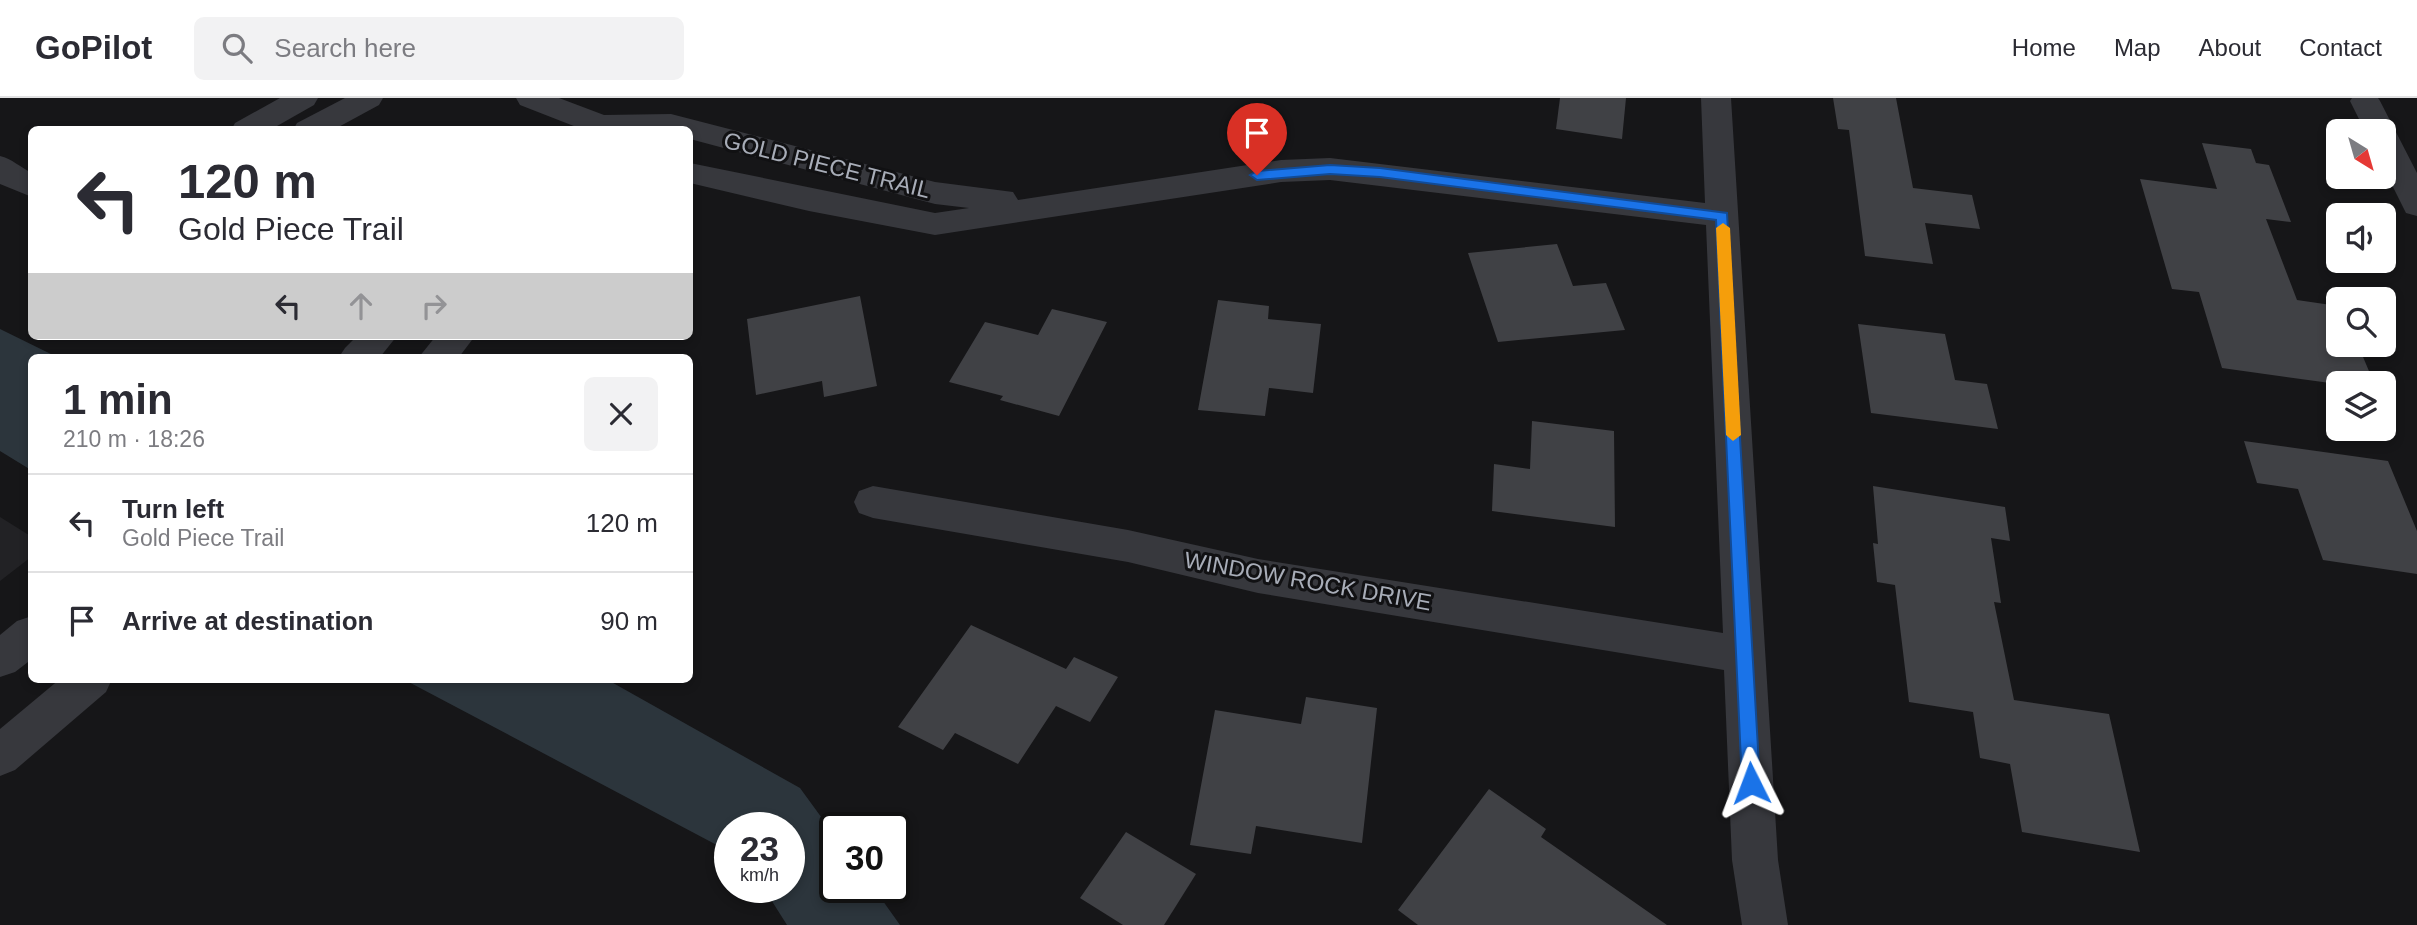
<!DOCTYPE html>
<html lang="en">
<head>
<meta charset="utf-8">
<style>
  body { margin:0; font-family:Helvetica,sans-serif; background:#f2f2f3; color:#2b2b33; height:100vh; display:flex; flex-direction:column; font-size:26px; white-space:nowrap }
  * { box-sizing:border-box; margin:0 }
  p { font-size:23px; color:#7c7c81 }
  .icon { flex:none; width:38px; height:38px; fill:none; stroke:currentColor; stroke-width:2; stroke-linecap:round; stroke-linejoin:round }
  .map { position:relative; flex:1; overflow:hidden }
  .details { position:absolute; left:28px; top:256px; width:665px; height:329px; display:flex; flex-direction:column; background:#fff; border-radius:10px; box-shadow:0 4px 10px #0003 }
  .details>* { flex:none }
  .banner { position:absolute; left:28px; top:28px; width:665px; height:214px; border-radius:10px; box-shadow:0 4px 10px #0003; background:#fff; color:#2b2b33; overflow:hidden }
  .needle { width:46px; rotate:143deg }
  .fabs { position:absolute; left:2326px; top:21px; display:grid; gap:14px }
  .fabs a { display:grid; place-items:center; width:70px; height:70px; border-radius:10px; background:#fff; box-shadow:0 4px 10px #0003; font-size:35px }
  .speed { position:absolute; left:714px; top:714px; display:flex; gap:14px; font-size:35px; font-weight:700; text-align:center }
  .speed>* { display:grid; place-content:center; width:91px; height:91px; border-radius:50%; background:#fff; box-shadow:0 4px 10px #0003; line-height:1 }
  .speed small { font-size:18px; font-weight:400 }
  .speed .limit { border:4px solid #111; border-radius:10px; background:#fff; color:#111 }
  .pin { position:absolute; display:grid; place-items:center; width:60px; height:60px; color:#fff; margin:-72px -30px; border-radius:50% 50% 50% 0; rotate:-45deg; box-shadow:0 0 7px #0007 }
  .pin .icon { rotate:45deg }
  .me { position:absolute; width:77px; margin:-38px; rotate:357deg; stroke-linejoin:round; filter:drop-shadow(0 0 5px #0008) }
  .turn { display:flex; align-items:center; gap:24px; height:147px; padding:0 35px; font-size:32px }
  .turn .icon { width:91px; height:91px; stroke-width:2.5 }
  .turn b { display:block; font-size:49px; line-height:60px }
  .lanes { display:flex; align-items:center; height:66px; padding:0 35px; background:#0003; justify-content:center; gap:35px; direction:ltr }
  .lanes .off { opacity:.35 }
  .round { display:grid; place-items:center; flex:none; width:74px; height:74px; border-radius:10px; background:#f2f2f3 }
  .overview { display:flex; align-items:center; justify-content:space-between; height:119px; padding:0 35px }
  h1 { font-size:42px; font-weight:700; line-height:52px }
  ul { padding:0; list-style:none }
  li { display:flex; align-items:center; gap:21px; height:98px; padding:0 35px; border-top:2px solid #e1e1e2 }
  li div { flex:1 }
  li b { display:block; font-size:26px }
  li em { font-style:normal }
  header { display:flex; align-items:center; gap:42px; box-sizing:border-box; height:98px; padding:0 35px; background:#fff; border-bottom:2px solid #e1e1e2 }
  header strong { font-size:33px }
  nav { display:flex; gap:38px; margin-inline-start:auto; font-size:24px }
  .search { width:490px; height:63px; background:#f2f2f3; display:flex; align-items:center; gap:18px; box-sizing:border-box; padding:0 24px; border-radius:10px; color:#7c7c81; font-size:26px }
  .map>svg:first-child { display:block }
</style>
</head>
<body>
<header>
<strong>GoPilot</strong>
<div class="search"><svg class="icon" aria-label="search" viewBox="0 0 24 24"><circle cx="10" cy="10" r="6"/><path d="M15 15l6 6"/></svg>Search here</div>
<nav><a>Home</a><a>Map</a><a>About</a><a>Contact</a></nav>
</header>
<div class="map">
<svg width="2417" height="827" viewBox="0 0 2417 827">
  <rect width="100%" height="100%" fill="#161618"/>
  <path fill="#222225" d="M 0,419 L 32,439 L 31,459 L 0,483 Z"/>
  <g fill="#2c353c">
    <path d="M 0,231 L 57,259 L 32,259 L 31,372 L 0,353 Z"/>
    <path d="M 403,581 L 606,581 L 800,690 L 835,738 L 835,789 L 873,789 L 900,827 L 787,827 L 763,789 L 789,789 L 789,730 L 730,730 L 730,754 Z"/>
  </g>
  <g fill="#404145">
    <path d="M 1560,0 L 1626,0 L 1622,41 L 1556,31 Z"/>
    <path d="M 1833,0 L 1896,0 L 1913,90 L 1972,97 L 1980,131 L 1925,125 L 1933,166 L 1865,158 L 1849,32 L 1838,31 Z"/>
    <path d="M 2202,45 L 2251,51 L 2256,65 L 2269,67 L 2291,124 L 2266,121 L 2297,202 L 2338,208 L 2338,247 L 2358,247 L 2374,285 L 2330,285 L 2222,270 L 2199,194 L 2172,191 L 2140,81 L 2217,91 Z"/>
    <path d="M 1557,146 L 1573,188 L 1606,185 L 1625,232 L 1498,244 L 1468,155 Z"/>
    <path d="M 860,198 L 877,288 L 824,299 L 822,283 L 756,297 L 747,221 Z"/>
    <path d="M 1218,202 L 1269,208 L 1268,221 L 1321,226 L 1313,295 L 1269,290 L 1265,318 L 1198,312 Z"/>
    <path d="M 1052,211 L 1107,224 L 1059,318 L 1000,302 L 1003,298 L 949,284 L 985,224 L 1038,237 Z"/>
    <path d="M 1858,226 L 1945,236 L 1955,282 L 1987,286 L 1998,331 L 1871,315 Z"/>
    <path d="M 1532,323 L 1614,333 L 1615,429 L 1492,413 L 1494,366 L 1530,371 Z"/>
    <path d="M 2244,343 L 2388,363 L 2417,433 L 2417,476 L 2323,462 L 2298,391 L 2257,385 Z"/>
    <path d="M 1873,388 L 2005,409 L 2010,443 L 1991,440 L 2001,505 L 1994,504 L 2014,602 L 2109,616 L 2140,754 L 2022,734 L 2010,666 L 1980,660 L 1973,614 L 1909,604 L 1895,487 L 1877,484 L 1873,445 L 1878,446 Z"/>
    <path d="M 971,527 L 1066,571 L 1074,559 L 1118,579 L 1090,624 L 1056,608 L 1018,666 L 955,635 L 943,652 L 898,629 Z"/>
    <path d="M 1306,599 L 1377,610 L 1362,745 L 1256,728 L 1251,756 L 1190,747 L 1215,612 L 1301,626 Z"/>
    <path d="M 1489,691 L 1546,731 L 1541,739 L 1667,827 L 1418,827 L 1398,812 Z"/>
    <path d="M 1126,734 L 1196,776 L 1164,827 L 1123,827 L 1080,800 Z"/>
  </g>
  <g fill="none" stroke-linecap="round" stroke-linejoin="round">
    <g fill="#37383d" fill-rule="evenodd">
      <path d="M 280,0 L 318,0 L 314,7 L 270,32 L 231,32 L 235,25 Z"/>
      <path d="M 345,0 L 383,0 L 379,7 L 333,32 L 293,32 L 297,25 Z"/>
      <path d="M 516,0 L 559,0 L 604,17 L 671,16 L 935,84 L 1013,94 L 1018,102 L 1281,62 L 1330,60 L 1705,105 L 1701,0 L 1731,0 L 1778,762 L 1788,827 L 1742,827 L 1732,762 L 1724,572 L 1258,495 L 1128,464 L 873,420 L 859,415 L 854,404 L 859,393 L 873,388 L 1128,432 L 1258,461 L 1723,535 L 1706,127 L 1330,82 L 1281,84 L 935,137 L 809,113 L 690,85 L 690,65 L 935,115 L 969,110 L 935,106 L 690,41 L 690,32 L 584,32 L 520,7 Z"/>
      <path d="M 2352,0 L 2378,0 L 2380,3 L 2417,75 L 2417,118 L 2406,115 L 2384,71 L 2384,33 L 2365,33 L 2350,3 Z"/>
      <path d="M 0,58 C 12,61 20,69 32,75 L 32,99 L 0,86 Z"/>
      <path d="M 357,238 L 397,238 L 380,259 L 339,259 L 345,250 Z"/>
      <path d="M 436,238 L 475,238 L 459,259 L 419,259 Z"/>
      <path d="M 32,518 L 32,561 L 15,574 L 0,579 L 0,537 L 17,523 Z"/>
      <path d="M 60,581 L 112,581 L 106,594 L 15,672 L 0,678 L 0,631 Z"/>
    </g>
  </g>
  <path fill="#1a73e8" stroke="#114b97" stroke-width="2" d="M 1330,67 L 1380,70 L 1727,115 L 1760,685 L 1757,691 L 1751,694 L 1744,691 L 1742,685 L 1716,122 L 1380,79 L 1330,76 L 1257,82 L 1250,77 L 1257,73 Z"/>
  <path fill="#f59e0b" d="M 1723,125 L 1730,130 L 1741,337 L 1733,343 L 1726,337 L 1716,130 Z"/>
  <g text-anchor="middle" stroke-width="6" stroke-linejoin="round" paint-order="stroke">
    <g font-size="23" fill="#a8adb8" stroke="#111113">
      <text transform="translate(827 67) rotate(14)" y="8">GOLD PIECE TRAIL</text>
      <text transform="translate(1308 483) rotate(10)" y="8">WINDOW ROCK DRIVE</text>
    </g>
  </g>
</svg>
<div class="fabs">
<a><svg class="needle" viewBox="-14 -14 28 28"><path d="M0-13l5 13h-10z" fill="#e53935"/><path d="M0 13l5-13h-10z" fill="#7c7c81"/></svg></a>
<a><svg class="icon" aria-label="sound" viewBox="0 0 24 24"><path d="M4 9h4l5-4v14l-5-4H4zM17 9q2 3 0 6"/></svg></a>
<a><svg class="icon" aria-label="search" viewBox="0 0 24 24"><circle cx="10" cy="10" r="6"/><path d="M15 15l6 6"/></svg></a>
<a><svg class="icon" aria-label="layers" viewBox="0 0 24 24"><path d="M12 4l9 5-9 5-9-5zM3 14l9 5 9-5"/></svg></a>
</div>
<div class="speed"><div>23<small>km/h</small></div><div class="limit">30</div></div>
<div class="pin" style="left:1257px;top:77px;background:#d93025"><svg class="icon" aria-label="arrive" viewBox="0 0 24 24"><path d="M6 21V4h12l-3 4 3 4H6"/></svg></div>
<svg class="me" style="left:1751px;top:685px" viewBox="-20 -20 40 40"><path d="M0-17L14 15 0 8-14 15z" fill="#1a73e8" stroke="#fff" stroke-width="4"/></svg>
<div class="banner">
<div class="turn"><svg class="icon" aria-label="left" viewBox="0 0 24 24"><path d="M17 20v-9H6M10 6l-5 5 5 5"/></svg><div><b>120 m</b>Gold Piece Trail</div></div>
<div class="lanes"><svg class="icon" aria-label="left" viewBox="0 0 24 24"><path d="M17 20v-9H6M10 6l-5 5 5 5"/></svg><svg class="icon off" aria-label="ahead" viewBox="0 0 24 24"><path d="M12 20V5M6 11l6-6 6 6"/></svg><svg class="icon off" aria-label="right" viewBox="0 0 24 24"><path d="M7 20v-9h11M14 6l5 5-5 5"/></svg></div>
</div>
<section class="details">
<div class="overview"><div><h1>1 min</h1><p>210 m · 18:26</p></div><a class="round"><svg class="icon" aria-label="close" viewBox="0 0 24 24"><path d="M6 6l12 12M18 6L6 18"/></svg></a></div>
<ul>
<li><svg class="icon" aria-label="left" viewBox="0 0 24 24"><path d="M17 20v-9H6M10 6l-5 5 5 5"/></svg><div><b>Turn left</b><p>Gold Piece Trail</p></div><em>120 m</em></li>
<li><svg class="icon" aria-label="arrive" viewBox="0 0 24 24"><path d="M6 21V4h12l-3 4 3 4H6"/></svg><div><b>Arrive at destination</b></div><em>90 m</em></li>
</ul>
</section>
</div>
</body>
</html>
